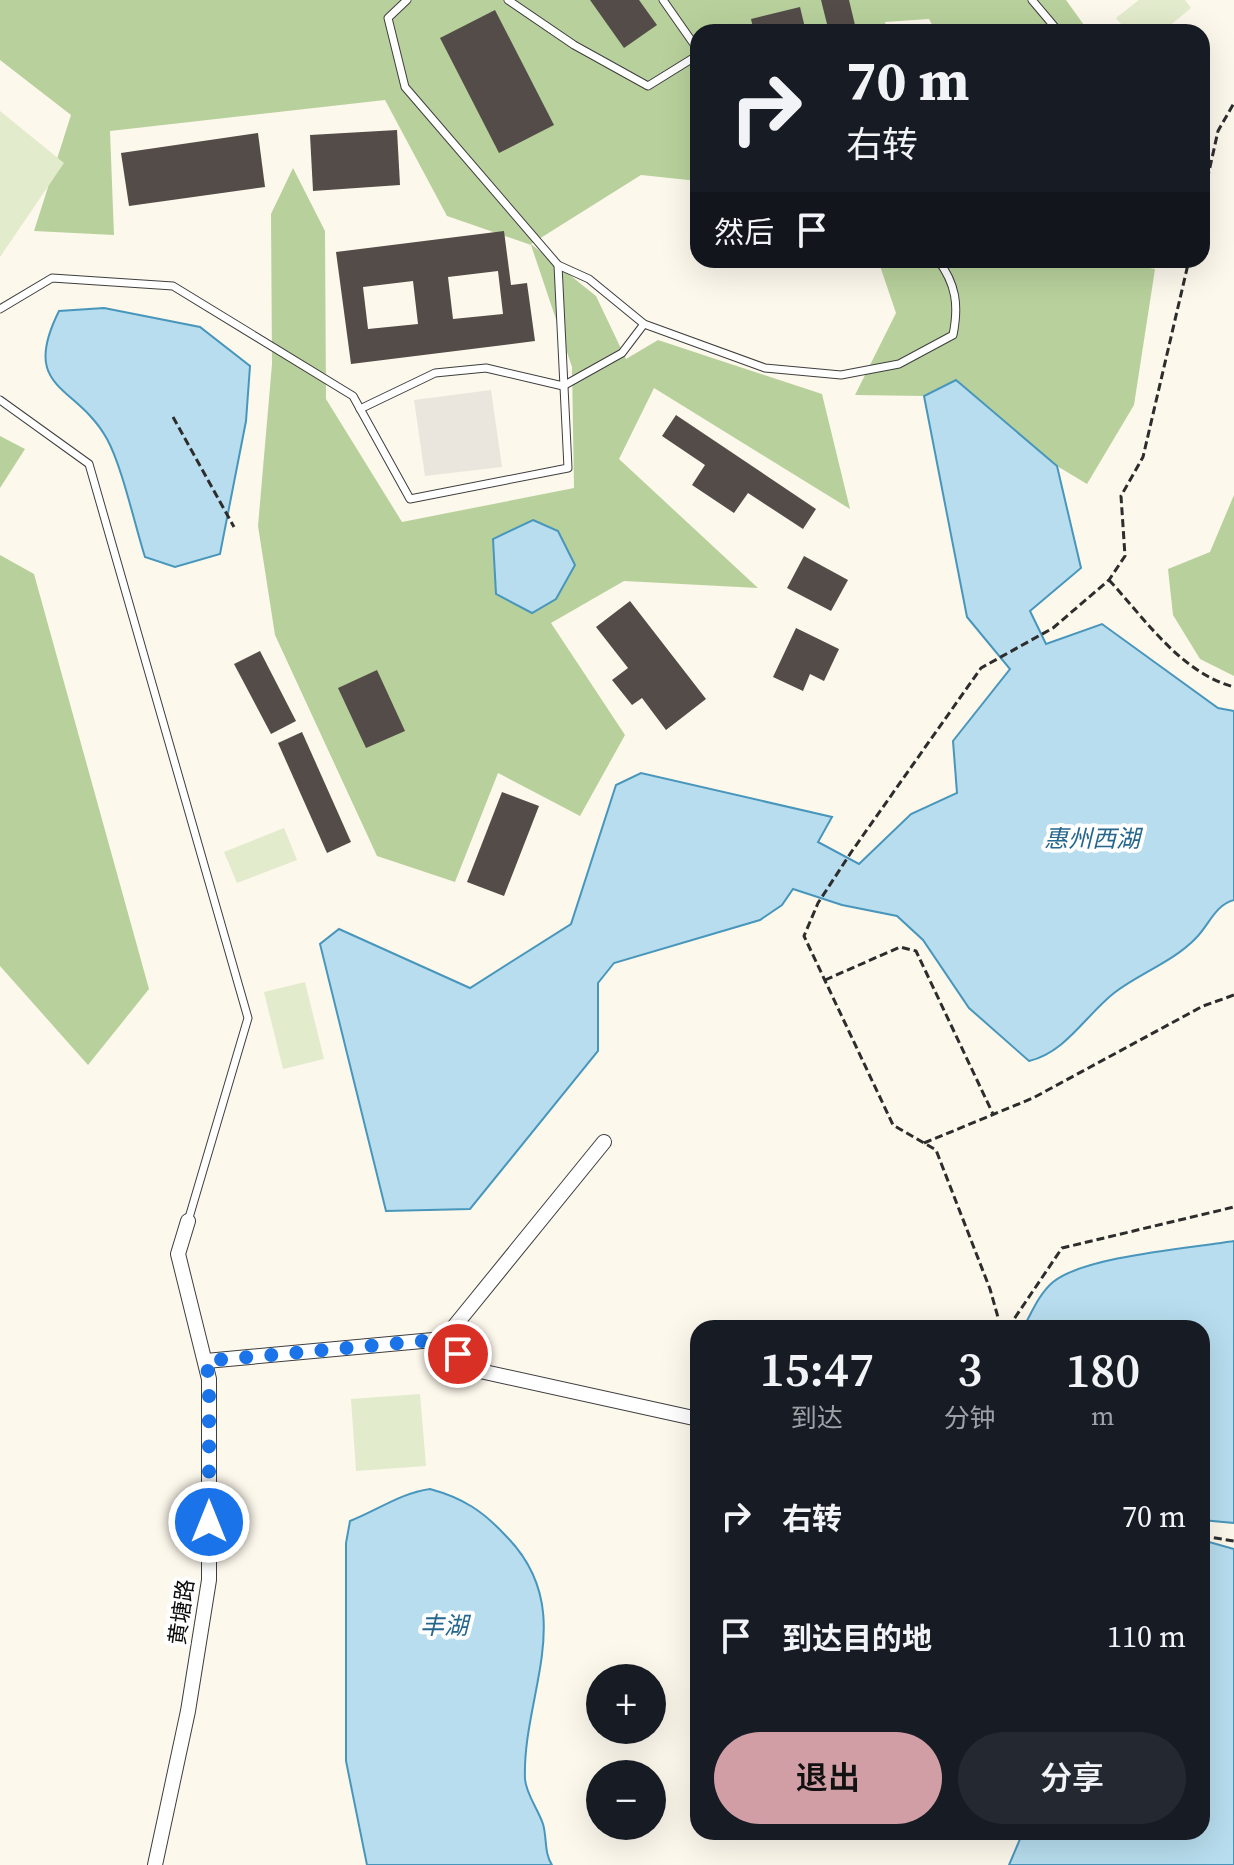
<!DOCTYPE html>
<html lang="zh">
<head>
<meta charset="utf-8">
<style>
  body { margin:0; font-family:"Source Serif 4","Noto Sans SC",serif; background:#242831; color:#f1f3f6; height:100vh; display:flex; flex-direction:column; font-size:30px; white-space:nowrap }
  * { box-sizing:border-box; margin:0 }
  p { font-size:26px; color:#9ea1a6 }
  .icon { flex:none; width:44px; height:44px; fill:none; stroke:currentColor; stroke-width:2; stroke-linecap:round; stroke-linejoin:round }
  .map { position:relative; flex:1; overflow:hidden }
  .sheet { position:absolute; left:690px; top:1320px; width:520px; height:520px; display:flex; flex-direction:column; background:#171b24; border-radius:24px; box-shadow:0 8px 32px #0002 }
  .sheet>* { flex:none }
  .top-card { position:absolute; left:690px; top:24px; width:520px; height:244px; border-radius:24px; box-shadow:0 8px 32px #0002; background:#171b24; color:#f1f3f6; overflow:hidden }
  .fabs { position:absolute; left:586px; top:1664px; display:grid; gap:16px }
  .fabs a { display:grid; place-items:center; width:80px; height:80px; border-radius:50%; background:#171b24; box-shadow:0 8px 32px #0002; font-size:40px }
  .pin { position:absolute; display:grid; place-items:center; width:68px; height:68px; color:#fff; margin:-34px; border:4px solid #fff; border-radius:50%; box-shadow:0 2px 8px #0007 }
  .me { position:absolute; width:88px; margin:-44px; rotate:0deg; stroke-linejoin:round; filter:drop-shadow(0 0 6px #0008) }
  .turn { display:flex; align-items:center; gap:28px; height:168px; padding:0 24px; font-size:36px }
  .turn .icon { width:104px; height:104px; stroke-width:2.5 }
  .turn b { display:block; font-size:56px; line-height:68px }
  .then { display:flex; align-items:center; height:76px; padding:0 24px; background:#0003; gap:16px; font-size:30px }
  .eta { display:flex; justify-content:space-evenly; align-items:center; height:136px; text-align:center }
  .eta b { font-size:48px; font-weight:600; line-height:56px }
  .action { display:flex; gap:16px; margin-top:auto; padding:16px 24px }
  .action a { flex:1; height:92px; border-radius:48px; background:#d19ea6; color:#111; font-size:32px; font-weight:600; line-height:92px; text-align:center }
  .action a+a { background:#242831; color:#f1f3f6 }
  ul { padding:0; list-style:none }
  li { display:flex; align-items:center; gap:24px; height:120px; padding:0 24px }
  li div { flex:1 }
  li b { display:block; font-size:30px }
  li em { font-style:normal }
  .map>svg:first-child { display:block }
</style>
</head>
<body>
<div class="map">
<svg width="1234" height="1865" viewBox="0 0 1234 1865">
  <rect width="100%" height="100%" fill="#fdf8ec"/>
  <g fill="#b8d19c">
    <path d="M 0,0 L 1066,0 L 1089,32 L 936,32 L 929,19 L 885,22 L 887,32 L 698,32 L 698,181 L 641,175 L 531,244 L 596,296 L 626,359 L 658,340 L 822,394 L 850,509 L 654,388 L 619,459 L 758,588 L 624,581 L 551,623 L 625,735 L 580,816 L 498,773 L 455,882 L 377,856 L 275,635 L 258,526 L 272,364 L 271,214 L 293,168 L 325,231 L 326,399 L 402,522 L 574,488 L 572,367 L 531,245 L 447,216 L 385,100 L 110,131 L 114,235 L 34,231 L 71,115 L 0,60 Z"/>
    <path d="M 878,260 L 1139,260 L 1144,267 L 1155,269 L 1134,405 L 1087,484 L 1057,466 L 956,380 L 924,396 L 855,395 L 896,313 Z"/>
    <path d="M 0,436 L 25,449 L 0,488 Z"/>
    <path d="M 1234,495 L 1234,676 L 1200,659 L 1173,615 L 1168,569 L 1210,552 Z"/>
    <path d="M 0,555 L 34,574 L 149,989 L 88,1065 L 0,966 Z"/>
  </g>
  <g fill="#e2ebcb">
    <path d="M 1139,0 L 1185,0 L 1191,8 L 1162,32 L 1128,32 L 1116,18 Z"/>
    <path d="M 0,111 L 64,163 L 0,257 Z"/>
    <path d="M 284,828 L 297,860 L 237,883 L 224,852 Z"/>
    <path d="M 305,982 L 324,1059 L 283,1069 L 264,992 Z"/>
    <path d="M 420,1394 L 426,1466 L 356,1471 L 351,1399 Z"/>
  </g>
  <path fill="#ebe6dd" d="M 491,390 L 502,467 L 425,476 L 414,400 Z"/>
  <g fill="#b7ddee" stroke="#4896bb" stroke-width="2">
    <path d="M 104,308 L 200,327 L 250,366 L 246,421 L 220,554 L 175,567 L 145,557 C 135,526 122,466 107,439 C 77,384 19,391 59,311 Z"/>
    <path d="M 956,380 L 1057,466 L 1081,568 L 1030,611 L 1046,644 L 1102,624 L 1218,708 L 1234,711 L 1234,900 C 1215,905 1209,925 1196,938 C 1173,962 1140,973 1114,993 C 1085,1016 1066,1052 1029,1061 L 969,1008 L 923,940 L 897,916 L 842,905 L 793,889 L 782,905 L 760,920 L 614,963 L 598,983 L 598,1051 L 470,1209 L 386,1211 L 320,944 L 339,929 L 470,988 L 571,924 L 616,785 L 641,773 L 832,817 L 818,842 L 859,864 L 911,814 L 957,793 L 953,741 L 1010,669 L 967,617 L 924,396 Z"/>
    <path d="M 533,520 L 558,531 L 575,565 L 556,599 L 532,613 L 496,594 L 493,539 Z"/>
    <path d="M 1234,1241 L 1234,1523 L 1202,1520 L 1202,1328 L 1023,1328 C 1032,1312 1039,1294 1053,1282 C 1085,1256 1192,1248 1234,1241 Z"/>
    <path d="M 430,1489 C 463,1498 483,1511 506,1536 C 580,1611 522,1694 525,1779 C 526,1794 538,1809 543,1824 C 547,1837 544,1853 552,1865 L 367,1865 L 346,1761 L 346,1543 L 350,1521 C 378,1510 401,1493 430,1489 Z"/>
    <path d="M 1202,1540 L 1234,1549 L 1234,1865 L 1009,1865 L 1023,1832 L 1202,1832 Z"/>
  </g>
  <g fill="#534c49" fill-rule="evenodd">
    <path d="M 590,0 L 639,0 L 657,25 L 624,48 Z"/>
    <path d="M 821,0 L 849,0 L 855,25 L 829,32 Z"/>
    <path d="M 800,7 L 806,32 L 754,32 L 751,19 Z"/>
    <path d="M 495,10 L 554,125 L 499,153 L 440,38 Z"/>
    <path d="M 397,130 L 400,185 L 313,191 L 310,135 Z"/>
    <path d="M 258,133 L 265,187 L 129,206 L 121,153 Z"/>
    <path d="M 504,231 L 511,285 L 527,283 L 535,341 L 351,364 L 336,252 ZM 498,271 L 503,314 L 453,319 L 448,277 ZM 413,281 L 418,324 L 368,329 L 363,287 Z"/>
    <path d="M 676,415 L 816,509 L 803,529 L 748,493 L 734,513 L 692,485 L 705,465 L 662,436 Z"/>
    <path d="M 804,556 L 848,580 L 831,611 L 787,588 Z"/>
    <path d="M 630,601 L 706,699 L 666,730 L 642,698 L 632,705 L 612,680 L 628,668 L 596,627 Z"/>
    <path d="M 796,628 L 839,649 L 824,681 L 810,674 L 803,691 L 773,677 Z"/>
    <path d="M 260,651 L 296,721 L 271,734 L 234,664 Z"/>
    <path d="M 377,670 L 405,731 L 366,748 L 338,688 Z"/>
    <path d="M 302,732 L 351,842 L 327,853 L 278,743 Z"/>
    <path d="M 502,792 L 539,806 L 504,896 L 467,882 Z"/>
  </g>
  <g fill="none" stroke-linecap="round" stroke-linejoin="round">
    <g stroke="#3e3e3e" stroke-width="9">
      <g id="lane">
        <path d="M 508,0 L 574,45 L 648,86 L 698,55"/>
        <path d="M 663,0 L 698,50"/>
        <path d="M 1032,0 L 1059,32"/>
        <path d="M 558,265 L 589,279 L 644,324 L 765,368 L 841,375 L 899,364 L 953,335 C 959,305 956,284 938,260"/>
        <path d="M 0,309 L 52,278 L 173,286 L 353,396 L 410,499 L 568,468 L 558,265 L 405,87 L 388,18 L 407,0"/>
        <path d="M 0,400 L 89,464 L 248,1018 L 188,1221"/>
        <path d="M 360,409 L 435,373 L 486,368 L 563,386 L 622,353 L 644,324"/>
      </g>
    </g>
    <g stroke="#3e3e3e" stroke-width="16">
      <g id="street">
        <path d="M 444,1339 L 471,1369 L 698,1419"/>
        <path d="M 206,1361 L 444,1339 L 604,1142"/>
        <path d="M 155,1865 L 188,1711 L 209,1580 L 209,1379 L 178,1254 L 188,1221"/>
      </g>
    </g>
    <g stroke="#2d2d2d" stroke-width="3" stroke-dasharray="8 4" stroke-linecap="butt">
      <path d="M 1202,203 L 1218,131 L 1234,103"/>
      <path d="M 173,417 L 234,527"/>
      <path d="M 1109,580 C 1145,619 1181,673 1234,687"/>
      <path d="M 825,980 L 900,947 L 916,951 L 993,1114"/>
      <path d="M 924,1143 L 1033,1098 L 1203,1006 L 1234,995"/>
      <path d="M 1001,1328 L 990,1289 L 936,1150 L 893,1125 L 804,936 L 818,903 L 852,851 L 981,668 L 1053,628 L 1109,580 L 1125,556 L 1121,496 L 1143,457 L 1189,260"/>
      <path d="M 1008,1328 L 1062,1248 L 1234,1207"/>
      <path d="M 1202,1536 L 1234,1541"/>
    </g>
    <use href="#lane" stroke="#fff" stroke-width="7"/>
    <use href="#street" stroke="#fff" stroke-width="14"/>
  </g>
  <g fill="none" stroke-linecap="round" stroke-linejoin="round">
    <path stroke="#1a73e8" stroke-width="14" stroke-dasharray="0 25.2" d="M 209,1522 L 209,1379 L 206,1361 L 444,1339 L 458,1354"/>
  </g>
  <g text-anchor="middle" stroke-width="8" stroke-linejoin="round" paint-order="stroke">
    <g font-size="22" fill="#0b0b0b" stroke="#fff">
      <text transform="translate(181 1612) rotate(-82)" y="8">黄塘路</text>
    </g>
    <g font-size="24" font-style="italic" fill="#25678d" stroke="#fff">
      <text x="1092" y="847">惠州西湖</text>
      <text x="444" y="1634">丰湖</text>
    </g>
  </g>
</svg>
<div class="fabs">
<a>+</a>
<a>−</a>
</div>
<div class="pin" style="left:458px;top:1354px;background:#d93025"><svg class="icon" aria-label="arrive" viewBox="0 0 24 24"><path d="M6 21V4h12l-3 4 3 4H6"/></svg></div>
<svg class="me" style="left:209px;top:1522px" viewBox="-20 -20 40 40"><circle r="17" fill="#1a73e8" stroke="#fff" stroke-width="3"/><path d="M0-11L8 9 0 5-8 9z" fill="#fff"/></svg>
<div class="top-card">
<div class="turn"><svg class="icon" aria-label="right" viewBox="0 0 24 24"><path d="M7 20v-9h11M14 6l5 5-5 5"/></svg><div><b>70 m</b>右转</div></div>
<div class="then">然后<svg class="icon" aria-label="arrive" viewBox="0 0 24 24"><path d="M6 21V4h12l-3 4 3 4H6"/></svg></div>
</div>
<section class="sheet">
<div class="eta">
<div><b>15:47</b><p>到达</p></div>
<div><b>3</b><p>分钟</p></div>
<div><b>180</b><p>m</p></div>
</div>
<ul>
<li><svg class="icon" aria-label="right" viewBox="0 0 24 24"><path d="M7 20v-9h11M14 6l5 5-5 5"/></svg><div><b>右转</b></div><em>70 m</em></li>
<li><svg class="icon" aria-label="arrive" viewBox="0 0 24 24"><path d="M6 21V4h12l-3 4 3 4H6"/></svg><div><b>到达目的地</b></div><em>110 m</em></li>
</ul>
<div class="action"><a>退出</a><a>分享</a></div>
</section>
</div>
</body>
</html>
